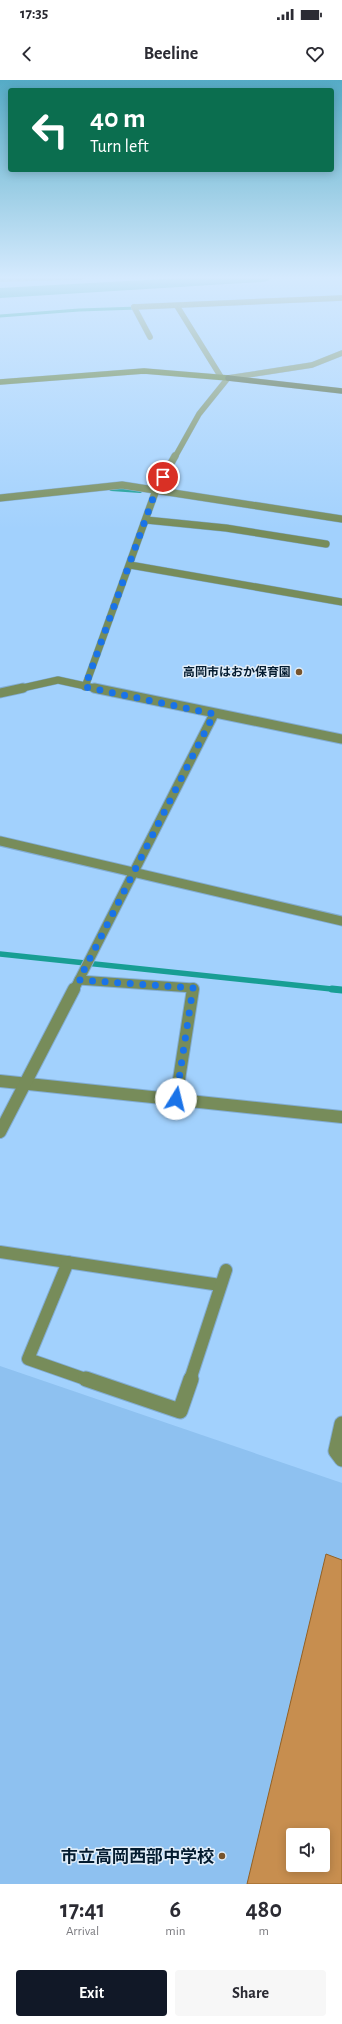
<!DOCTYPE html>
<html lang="en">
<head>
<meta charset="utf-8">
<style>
  body { margin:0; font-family:"Alegreya Sans","Noto Sans JP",sans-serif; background:#f7f7f7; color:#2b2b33; height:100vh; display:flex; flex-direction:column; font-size:15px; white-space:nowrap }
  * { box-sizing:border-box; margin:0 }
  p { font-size:13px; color:#7c7c81 }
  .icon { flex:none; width:22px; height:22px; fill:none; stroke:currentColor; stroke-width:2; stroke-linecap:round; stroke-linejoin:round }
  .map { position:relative; height:1804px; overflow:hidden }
  .sheet { display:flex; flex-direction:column; background:#fff; flex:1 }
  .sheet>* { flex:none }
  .top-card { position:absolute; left:8px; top:8px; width:326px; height:84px; border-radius:4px; box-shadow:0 2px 10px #0003; background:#0b6e4f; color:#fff; overflow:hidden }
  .buttons { position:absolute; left:286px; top:1748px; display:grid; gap:8px }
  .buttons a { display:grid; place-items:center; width:44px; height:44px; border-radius:4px; background:#fff; box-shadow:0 2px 10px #0003; font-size:20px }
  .pin { position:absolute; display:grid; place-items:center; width:34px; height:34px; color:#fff; margin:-17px; border:2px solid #fff; border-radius:50%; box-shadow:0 1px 4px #0007 }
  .me { position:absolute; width:44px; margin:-22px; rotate:9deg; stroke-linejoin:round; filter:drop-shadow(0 0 3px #0008) }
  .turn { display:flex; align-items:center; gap:14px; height:84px; padding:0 16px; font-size:18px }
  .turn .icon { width:52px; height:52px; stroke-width:2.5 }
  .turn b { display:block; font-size:28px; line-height:34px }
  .eta { display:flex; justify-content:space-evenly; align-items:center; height:68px; text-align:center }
  .eta b { font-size:24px; font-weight:600; line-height:28px }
  .action { display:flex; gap:8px; margin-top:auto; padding:8px 16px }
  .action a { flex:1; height:46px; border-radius:4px; background:#111827; color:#fff; font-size:16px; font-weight:600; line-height:46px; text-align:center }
  .action a+a { background:#f7f7f7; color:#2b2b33 }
  .status { display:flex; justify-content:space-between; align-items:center; height:28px; padding:0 20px; background:#fff; direction:ltr }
  .status svg { height:11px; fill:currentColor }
  header { display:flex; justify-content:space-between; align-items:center; height:52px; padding:0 16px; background:#fff; font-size:18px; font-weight:600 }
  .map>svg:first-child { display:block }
</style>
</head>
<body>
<div class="status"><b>17:35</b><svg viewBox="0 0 49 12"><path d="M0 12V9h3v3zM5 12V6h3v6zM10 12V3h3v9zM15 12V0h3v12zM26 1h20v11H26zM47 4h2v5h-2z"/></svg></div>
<header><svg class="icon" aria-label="back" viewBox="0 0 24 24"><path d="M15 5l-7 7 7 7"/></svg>Beeline<svg class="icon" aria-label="heart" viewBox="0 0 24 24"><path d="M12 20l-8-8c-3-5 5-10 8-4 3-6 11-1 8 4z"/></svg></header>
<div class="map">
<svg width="342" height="1804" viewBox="0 0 342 1804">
  <rect width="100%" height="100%" fill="#a2d1fd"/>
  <path fill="#8ec1f0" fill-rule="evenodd" d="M 0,1286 L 342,1403 L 342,1804 L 0,1804 ZM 293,1755 L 323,1755 L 323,1785 L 293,1785 Z"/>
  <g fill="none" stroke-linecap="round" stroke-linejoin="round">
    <path stroke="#189e94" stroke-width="3" d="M 0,236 L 79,230 L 138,228"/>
    <path stroke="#189e94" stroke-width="4" d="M 111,409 L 140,411"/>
    <path stroke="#189e94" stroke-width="5.5" d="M 0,874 L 341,910"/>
    <path stroke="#189e94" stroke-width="7" d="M 332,909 L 342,910"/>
    <path fill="#189e94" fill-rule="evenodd" d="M 199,197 L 271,197 L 268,201 L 262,202 L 0,218 L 0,208 Z"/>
  </g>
  <path fill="#c78e4f" stroke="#926024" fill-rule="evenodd" d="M 326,1474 L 342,1480 L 342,1804 L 247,1804 ZM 293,1755 L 323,1755 L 323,1785 L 293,1785 Z"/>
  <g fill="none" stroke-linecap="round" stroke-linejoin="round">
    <g stroke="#82add4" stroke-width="6">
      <path id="lane" d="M 134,227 L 150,257"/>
    </g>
    <g stroke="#82add4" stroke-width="6">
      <g id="street-far4">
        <path d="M 0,199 L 81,197"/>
        <path d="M 177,226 L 221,297"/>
        <path d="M 134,227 L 342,218"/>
        <path d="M 175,377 L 199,334 L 228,298 L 312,285 L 342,273"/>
      </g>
    </g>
    <g stroke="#82add4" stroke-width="8">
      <g id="street-far3">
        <path d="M 0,418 L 122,405 L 342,439"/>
        <path d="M 146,440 L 226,448 L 326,464"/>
        <path d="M 130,485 L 342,522"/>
        <path d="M 85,607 L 156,410 L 175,376"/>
        <path d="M 18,609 L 58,600 L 99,609"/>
      </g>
    </g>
    <g stroke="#82add4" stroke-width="11">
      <g id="street-far2">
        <path d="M 94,608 L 342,659"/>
        <path d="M 0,613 L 23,608"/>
        <path d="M 0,761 L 342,841"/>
        <path d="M 79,900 L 193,908 L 193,910"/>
        <path d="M 74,910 L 214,634"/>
      </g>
    </g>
    <g stroke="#82add4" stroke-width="14">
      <g id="street-far1">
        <path d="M 0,1001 L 342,1037"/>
        <path d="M 176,1019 L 193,909"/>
        <path d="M 0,1052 L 74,909"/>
        <path d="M 0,1172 L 220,1205"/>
        <path d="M 68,1182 L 28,1279 L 88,1300"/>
        <path d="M 190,1300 L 226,1190"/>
      </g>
    </g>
    <g stroke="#82add4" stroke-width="17">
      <g id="street">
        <path d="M 86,1299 L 180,1331 L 191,1299"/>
        <path d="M 342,1344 L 336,1371 L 342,1379"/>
      </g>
    </g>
    <g stroke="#82add4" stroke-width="6">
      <path id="secondary" d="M 0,302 L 144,291 L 228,298"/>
    </g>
    <g stroke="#82add4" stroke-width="6">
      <path id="primary" d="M 228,298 L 342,311"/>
    </g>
    <use href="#lane" stroke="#778c5a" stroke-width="5.5"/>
    <use href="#street-far4" stroke="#778c5a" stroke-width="5.5"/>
    <use href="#street-far3" stroke="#778c5a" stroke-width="7"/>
    <use href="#street-far2" stroke="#778c5a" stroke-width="9"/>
    <use href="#street-far1" stroke="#778c5a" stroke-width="12"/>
    <use href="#street" stroke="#778c5a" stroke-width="15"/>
    <use href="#secondary" stroke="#4f6c19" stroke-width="5.5"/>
    <use href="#primary" stroke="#3c5119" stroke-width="5.5"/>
  </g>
  <linearGradient id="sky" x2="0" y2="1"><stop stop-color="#55abc6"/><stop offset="0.44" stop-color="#d5eafe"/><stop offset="1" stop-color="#d5eafe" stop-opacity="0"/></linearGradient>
  <rect width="342" height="449" fill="url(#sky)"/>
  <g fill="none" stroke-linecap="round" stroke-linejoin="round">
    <path stroke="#1a73e8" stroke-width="7" stroke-dasharray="0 12.6" d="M 163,397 L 156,410 L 85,607 L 214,634 L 79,900 L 193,908 L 176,1019"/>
  </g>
  <g fill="#77542d" stroke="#e2eef9" stroke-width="1.5">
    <circle cx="299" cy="592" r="4"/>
    <circle cx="222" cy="1776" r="4"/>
  </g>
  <g text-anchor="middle" stroke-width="3" stroke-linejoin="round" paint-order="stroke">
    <g font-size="12" font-weight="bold" fill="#031b2f" stroke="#e2eef9" text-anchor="end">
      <text x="291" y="596">高岡市はおか保育園</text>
    </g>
    <g font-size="17" font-weight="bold" fill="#031b2f" stroke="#e2eef9" text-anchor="end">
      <text x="214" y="1782">市立高岡西部中学校</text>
    </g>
  </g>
</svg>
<div class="buttons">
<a><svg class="icon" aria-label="sound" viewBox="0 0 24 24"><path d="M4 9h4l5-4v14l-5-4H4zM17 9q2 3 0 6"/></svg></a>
</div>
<div class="pin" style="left:163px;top:397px;background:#d93025"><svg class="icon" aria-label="arrive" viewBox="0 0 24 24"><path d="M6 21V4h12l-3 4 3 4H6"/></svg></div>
<svg class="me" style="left:176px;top:1019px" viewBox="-20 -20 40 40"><circle r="19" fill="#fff"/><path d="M0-13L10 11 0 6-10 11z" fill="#1a73e8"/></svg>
<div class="top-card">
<div class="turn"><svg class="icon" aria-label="left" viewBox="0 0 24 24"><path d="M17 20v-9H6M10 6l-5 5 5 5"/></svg><div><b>40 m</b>Turn left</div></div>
</div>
</div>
<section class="sheet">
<div class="eta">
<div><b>17:41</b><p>Arrival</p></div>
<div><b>6</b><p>min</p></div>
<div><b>480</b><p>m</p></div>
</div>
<div class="action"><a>Exit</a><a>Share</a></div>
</section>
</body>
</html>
